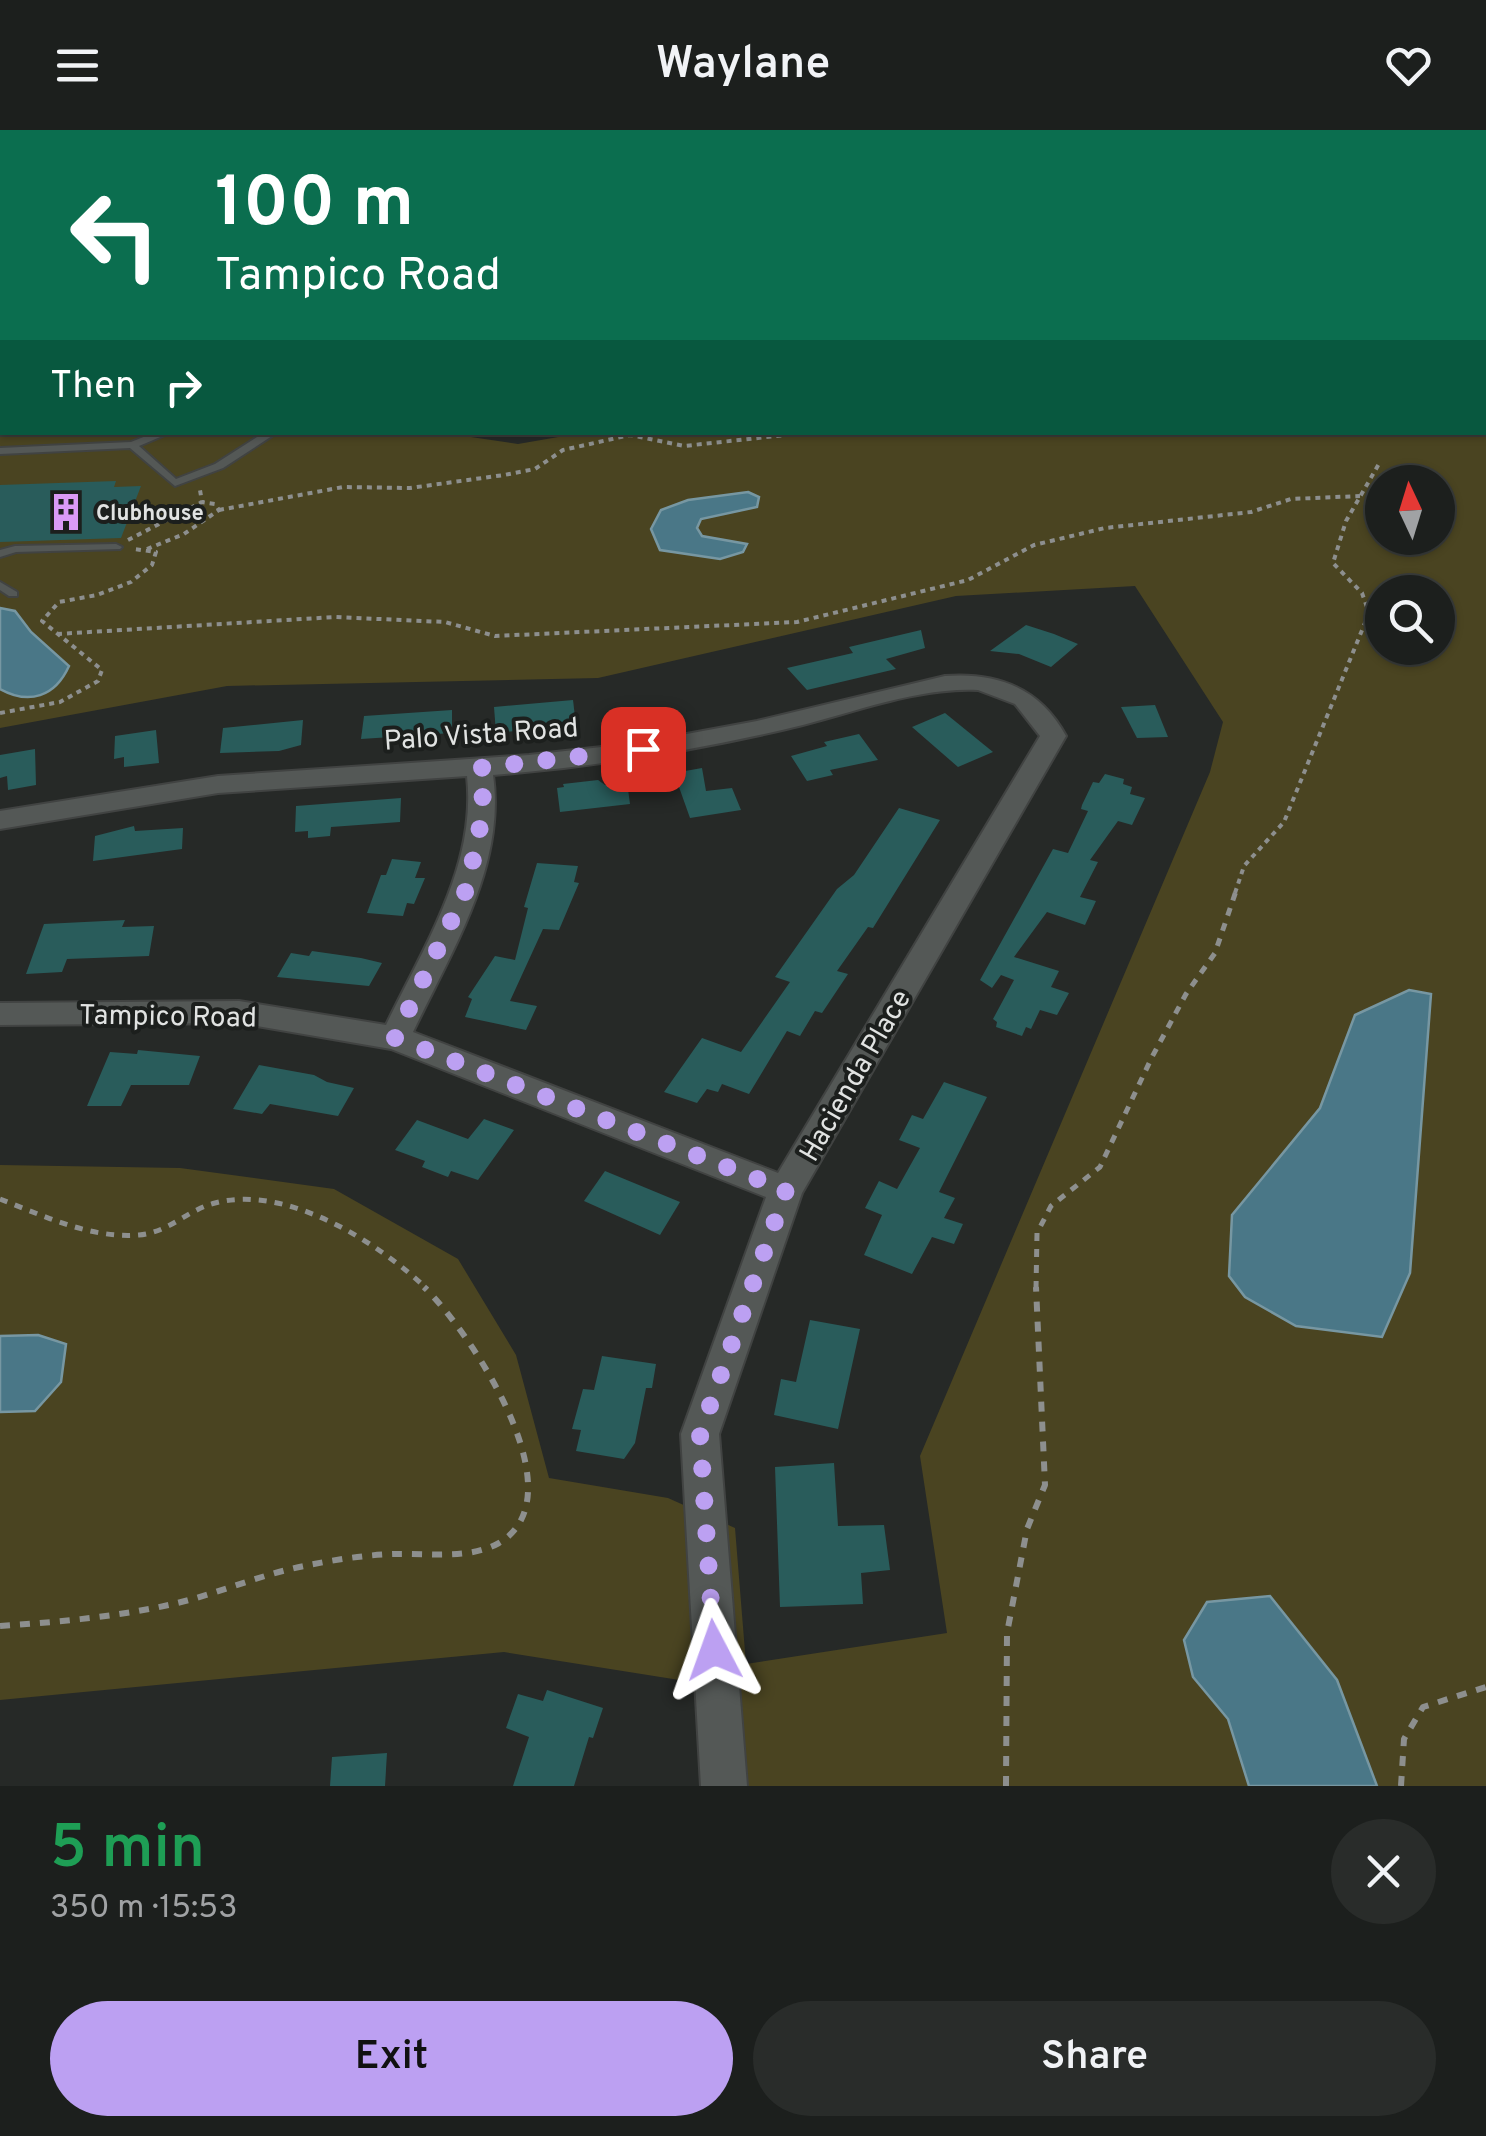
<!DOCTYPE html>
<html lang="en">
<head>
<meta charset="utf-8">
<style>
  body { margin:0; font-family:Overpass,sans-serif; background:#292c2a; color:#f1f3f6; height:100vh; display:flex; flex-direction:column; font-size:38px; white-space:nowrap }
  * { box-sizing:border-box; margin:0 }
  p { font-size:32px; color:#a0a2a4 }
  .icon { flex:none; width:55px; height:55px; fill:none; stroke:currentColor; stroke-width:2; stroke-linecap:round; stroke-linejoin:round }
  .map { position:relative; height:1656px; overflow:hidden }
  .side { display:flex; flex-direction:column; background:#1c1f1d; flex:1 }
  .side>* { flex:none }
  .guide { position:absolute; left:0px; top:0px; width:1488px; height:305px; box-shadow:0 2px 8px #0004,0 0 0 2px #3a3d3b; background:#0b6e4f; color:#fff; overflow:hidden }
  .needle { width:65px; rotate:356deg }
  .controls { position:absolute; left:1365px; top:335px; display:grid; gap:20px }
  .controls a { display:grid; place-items:center; width:90px; height:90px; border-radius:50%; background:#1c1f1d; box-shadow:0 2px 8px #0004,0 0 0 2px #3a3d3b; font-size:50px }
  .pin { position:absolute; display:grid; place-items:center; width:85px; height:85px; color:#fff; margin:-42px; border-radius:20px; box-shadow:0 5px 15px #0006 }
  .me { position:absolute; width:110px; margin:-55px; rotate:356deg; stroke-linejoin:round; filter:drop-shadow(0 0 8px #0008) }
  .turn { display:flex; align-items:center; gap:35px; height:210px; padding:0 50px; font-size:45px }
  .turn .icon { width:130px; height:130px; stroke-width:2.5 }
  .turn b { display:block; font-size:70px; line-height:85px }
  .then { display:flex; align-items:center; height:95px; padding:0 50px; background:#0003; gap:20px; font-size:38px }
  .round { display:grid; place-items:center; flex:none; width:105px; height:105px; border-radius:52px; background:#292c2a }
  .overview { display:flex; align-items:center; justify-content:space-between; height:170px; padding:0 50px }
  h1 { font-size:60px; font-weight:600; line-height:75px; color:#1e9e55 }
  .cta { display:flex; gap:20px; margin-top:auto; padding:20px 50px }
  .cta a { flex:1; height:115px; border-radius:60px; background:#bca0f2; color:#111; font-size:40px; font-weight:600; line-height:115px; text-align:center }
  .cta a+a { background:#292c2a; color:#f1f3f6 }
  header { display:flex; justify-content:space-between; align-items:center; height:130px; padding:0 50px; background:#1c1f1d; font-size:45px; font-weight:600 }
  .map>svg:first-child { display:block }
</style>
</head>
<body>
<header><svg class="icon" aria-label="menu" viewBox="0 0 24 24"><path d="M4 6h16M4 12h16M4 18h16"/></svg>Waylane<svg class="icon" aria-label="heart" viewBox="0 0 24 24"><path d="M12 20l-8-8c-3-5 5-10 8-4 3-6 11-1 8 4z"/></svg></header>
<div class="map">
<svg width="1486" height="1656" viewBox="0 0 1486 1656">
  <rect width="100%" height="100%" fill="#262927"/>
  <path fill="#4a4421" fill-rule="evenodd" d="M 1486,54 L 1486,1656 L 735,1656 L 717,1556 L 504,1522 L 0,1570 L 0,1035 L 180,1038 L 334,1059 L 458,1129 L 516,1225 L 549,1348 L 668,1368 L 735,1398 L 746,1534 L 947,1503 L 920,1326 L 1210,642 L 1223,592 L 1135,456 L 956,466 L 598,548 L 227,556 L 0,598 L 0,146 L 2,302 L 437,302 L 518,314 L 587,302 L 1485,302 ZM 1382,352 L 1438,352 L 1438,408 L 1382,408 ZM 1382,462 L 1438,462 L 1438,518 L 1382,518 Z"/>
  <g fill="#4a7787" stroke="#7797a2" stroke-width="2.5">
    <path d="M 748,362 L 759,367 L 757,377 L 701,389 L 697,398 L 702,406 L 747,414 L 743,422 L 720,429 L 660,420 L 651,399 L 661,380 L 688,370 Z"/>
    <path d="M 0,478 L 15,481 L 31,502 L 69,536 C 55,567 29,575 0,559 Z"/>
    <path d="M 1409,860 L 1431,864 L 1410,1143 L 1382,1207 L 1296,1196 L 1245,1167 L 1229,1146 L 1232,1085 L 1320,978 L 1355,885 Z"/>
    <path d="M 38,1205 L 66,1214 L 61,1252 L 35,1281 L 0,1282 L 0,1206 Z"/>
    <path d="M 1270,1466 L 1337,1550 L 1377,1656 L 1249,1656 L 1228,1589 L 1193,1547 L 1184,1510 L 1207,1472 Z"/>
  </g>
  <g fill="#295c5b">
    <path d="M 116,351 L 114,357 L 141,356 L 121,408 L 0,412 L 0,355 Z"/>
    <path d="M 1026,495 L 1054,504 L 1078,514 L 1051,537 L 1019,524 L 990,521 Z"/>
    <path d="M 921,500 L 925,518 L 886,529 L 896,539 L 807,560 L 787,538 L 853,523 L 849,517 Z"/>
    <path d="M 573,570 L 576,595 L 496,603 L 494,577 Z"/>
    <path d="M 1155,575 L 1168,607 L 1137,608 L 1121,577 Z"/>
    <path d="M 452,580 L 452,603 L 361,609 L 364,586 Z"/>
    <path d="M 945,583 L 993,622 L 958,637 L 912,597 Z"/>
    <path d="M 303,590 L 301,615 L 279,621 L 220,623 L 223,598 Z"/>
    <path d="M 156,600 L 159,633 L 124,637 L 124,627 L 114,629 L 115,606 Z"/>
    <path d="M 859,604 L 878,630 L 830,640 L 833,645 L 807,651 L 791,626 L 827,616 L 824,612 Z"/>
    <path d="M 35,619 L 36,655 L 8,660 L 7,646 L 0,648 L 0,625 Z"/>
    <path d="M 702,638 L 706,661 L 732,658 L 741,680 L 690,688 L 674,643 Z"/>
    <path d="M 1105,644 L 1124,649 L 1123,654 L 1132,657 L 1130,664 L 1145,668 L 1132,695 L 1118,691 L 1090,730 L 1098,732 L 1080,767 L 1096,771 L 1085,795 L 1047,782 L 1014,827 L 1059,841 L 1051,857 L 1069,863 L 1057,885 L 1040,880 L 1031,899 L 1026,897 L 1022,906 L 996,897 L 997,892 L 993,889 L 1014,850 L 1001,845 L 992,858 L 980,850 L 1053,719 L 1068,723 L 1088,681 L 1081,679 L 1082,675 L 1093,652 L 1099,653 Z"/>
    <path d="M 598,650 L 605,655 L 627,652 L 630,674 L 560,682 L 557,658 L 564,657 L 563,654 Z"/>
    <path d="M 401,668 L 400,692 L 331,697 L 330,706 L 308,708 L 308,701 L 295,702 L 296,676 Z"/>
    <path d="M 899,678 L 940,690 L 873,798 L 868,797 L 837,841 L 848,844 L 822,883 L 815,881 L 800,906 L 787,901 L 749,964 L 722,954 L 718,962 L 707,959 L 697,973 L 664,962 L 702,908 L 741,922 L 790,852 L 775,847 L 837,759 L 854,745 Z"/>
    <path d="M 134,696 L 135,701 L 183,698 L 182,719 L 93,731 L 95,706 Z"/>
    <path d="M 392,729 L 421,732 L 415,748 L 425,748 L 414,774 L 407,773 L 403,786 L 367,783 L 381,745 L 386,745 Z"/>
    <path d="M 537,733 L 578,736 L 574,752 L 579,753 L 559,800 L 543,799 L 510,871 L 537,876 L 526,900 L 465,887 L 472,869 L 468,867 L 495,826 L 515,830 L 528,778 L 524,777 Z"/>
    <path d="M 125,790 L 122,797 L 154,796 L 149,826 L 67,829 L 62,842 L 26,844 L 44,794 Z"/>
    <path d="M 312,821 L 361,828 L 382,833 L 369,856 L 277,847 L 291,823 L 309,826 Z"/>
    <path d="M 138,920 L 200,926 L 189,955 L 131,955 L 121,976 L 87,976 L 110,922 L 137,924 Z"/>
    <path d="M 259,935 L 314,945 L 327,952 L 354,958 L 338,986 L 270,974 L 262,984 L 233,979 Z"/>
    <path d="M 944,952 L 987,967 L 939,1062 L 955,1068 L 944,1088 L 963,1094 L 954,1114 L 932,1107 L 912,1144 L 864,1125 L 882,1085 L 865,1078 L 879,1051 L 897,1059 L 920,1018 L 899,1010 L 912,985 L 923,989 Z"/>
    <path d="M 484,989 L 514,1000 L 478,1050 L 451,1041 L 448,1047 L 422,1037 L 425,1031 L 395,1020 L 417,990 L 468,1009 Z"/>
    <path d="M 605,1041 L 680,1072 L 660,1105 L 584,1071 Z"/>
    <path d="M 810,1190 L 860,1199 L 838,1299 L 774,1285 L 781,1249 L 796,1252 Z"/>
    <path d="M 602,1226 L 656,1234 L 652,1258 L 646,1258 L 635,1313 L 624,1329 L 576,1321 L 581,1300 L 572,1299 L 583,1259 L 594,1260 Z"/>
    <path d="M 834,1333 L 838,1396 L 884,1395 L 890,1440 L 861,1443 L 863,1474 L 780,1477 L 775,1337 Z"/>
    <path d="M 547,1560 L 603,1578 L 593,1608 L 589,1607 L 574,1656 L 513,1656 L 529,1607 L 506,1598 L 518,1564 L 543,1571 Z"/>
    <path d="M 387,1623 L 385,1656 L 330,1656 L 332,1627 Z"/>
  </g>
  <g fill="none" stroke-linecap="round" stroke-linejoin="round">
    <g stroke="#414342" stroke-width="4">
      <g id="lane">
        <path d="M 1107,0 L 1135,0 L 1138,2 L 1115,2 Z"/>
        <path d="M 1206,0 L 1214,0 L 1215,2 L 1208,2 Z"/>
        <path d="M 1245,0 L 1254,0 L 1256,2 L 1248,2 Z"/>
        <path d="M 1342,0 L 1351,0 L 1353,2 L 1345,2 Z"/>
        <path d="M 1381,0 L 1390,0 L 1392,2 L 1384,2 Z"/>
        <path d="M 1482,1 L 1486,1 L 1486,5 L 1482,2 Z"/>
        <rect x="0" y="261" width="2" height="6"/>
        <path d="M 156,302 L 172,302 L 139,316 L 176,349 L 215,334 L 265,302 L 278,302 L 223,338 L 175,356 L 130,318 L 0,324 L 0,318 L 131,312 Z"/>
        <path d="M 116,414 L 122,417 L 120,419 L 16,422 L 0,427 L 0,420 L 15,416 Z"/>
        <path d="M 0,452 L 17,462 L 17,466 L 9,466 L 0,460 Z"/>
      </g>
    </g>
    <g stroke="#414342" stroke-width="4">
      <g id="street">
        <path d="M 985,0 L 1000,0 L 1001,2 L 987,2 Z"/>
        <rect x="0" y="75" width="2" height="10"/>
        <rect x="0" y="119" width="2" height="10"/>
        <rect x="0" y="238" width="2" height="12"/>
        <path d="M 945,546 C 998,542 1040,558 1066,606 L 802,1063 L 719,1304 L 747,1656 L 701,1656 L 681,1304 L 766,1067 L 391,919 L 239,893 L 0,895 L 0,873 L 239,871 L 386,895 C 423,818 477,735 467,646 L 218,663 L 0,699 L 0,681 L 218,646 L 529,625 L 638,613 L 757,591 ZM 978,560 L 1015,574 L 1040,606 L 778,1043 L 413,902 C 451,822 506,736 493,645 C 591,637 687,622 782,600 C 846,586 913,557 978,560 Z"/>
      </g>
    </g>
    <g stroke="#8d8f8e" stroke-width="2.5" stroke-dasharray="4 4" stroke-linecap="butt">
      <path d="M 170,0 L 225,0"/>
      <path d="M 0,3 L 72,0"/>
      <path d="M 1485,135 L 1486,139"/>
    </g>
    <g stroke="#8d8f8e" stroke-width="4" stroke-dasharray="5 5" stroke-linecap="butt">
      <path d="M 219,380 L 343,357 L 410,358 L 504,345 L 535,339 L 563,320 L 630,305 L 684,316 L 813,302"/>
      <path d="M 128,410 L 202,372 L 200,360"/>
      <path d="M 147,419 L 184,404 L 219,380 L 215,374 L 202,372"/>
      <path d="M 57,504 L 335,487 L 445,492 L 495,506 L 797,492 L 968,450 L 1034,415 L 1105,398 L 1251,382 L 1291,369 L 1360,366"/>
      <path d="M 0,583 L 60,572 L 98,551 L 102,540 L 42,491 L 59,472 L 97,465 L 131,452 L 152,435 L 156,422 L 134,419"/>
      <path d="M 1235,763 L 1244,736 L 1284,692 L 1369,483 L 1362,463 L 1333,433 L 1346,391 L 1380,332"/>
    </g>
    <g stroke="#8d8f8e" stroke-width="5" stroke-dasharray="8 8" stroke-linecap="butt">
      <path d="M 0,1069 C 44,1086 91,1109 139,1105 C 170,1102 187,1080 215,1073 C 286,1054 378,1112 427,1159"/>
      <path d="M 1036,1159 L 1037,1103 L 1051,1076 L 1100,1037 L 1152,927 L 1186,864 L 1215,823 L 1236,761"/>
    </g>
    <g stroke="#8d8f8e" stroke-width="6" stroke-dasharray="10 10" stroke-linecap="butt">
      <path d="M 0,1496 C 58,1492 116,1487 173,1474 C 217,1464 259,1445 304,1436 C 333,1430 364,1425 394,1424 C 428,1423 468,1430 499,1413 C 581,1365 468,1199 424,1157"/>
      <path d="M 1006,1656 L 1007,1503 L 1027,1399 L 1045,1355 L 1036,1157"/>
      <path d="M 1401,1656 L 1404,1609 L 1423,1577 L 1486,1557"/>
    </g>
    <use href="#lane" fill="#545856" fill-rule="evenodd"/>
    <use href="#street" fill="#545856" fill-rule="evenodd"/>
  </g>
  <g fill="none" stroke-linecap="round" stroke-linejoin="round">
    <path stroke="#bca0f2" stroke-width="18" stroke-dasharray="0 32.4" d="M 643,619 L 479,638 L 484,678 L 467,758 L 395,908 L 786,1060 L 700,1304 L 714,1520"/>
  </g>
  <defs>
    <g id="building-bare" transform="scale(3)"><path d="M-4-6H4V6H1V3H-1V6H-4ZM-2.5-4.3h1.7v1.8h-1.7ZM.8-4.3h1.7v1.8H.8ZM-2.5-1h1.7V.8h-1.7ZM.8-1h1.7V.8H.8Z" fill="#da9af6" stroke="#1c1f1d" stroke-width="2.5" paint-order="stroke"/></g>
  </defs>
  <g fill-rule="evenodd">
    <use href="#building-bare" x="66" y="382"/>
  </g>
  <g text-anchor="middle" stroke-width="8" stroke-linejoin="round" paint-order="stroke">
    <g font-size="22" font-weight="bold" fill="#e1e3e2" stroke="#1c1f1d" text-anchor="start">
      <text x="96" y="390">Clubhouse</text>
    </g>
    <g font-size="28" fill="#e1e3e2" stroke="#1c1f1d">
      <text transform="translate(481 603) rotate(-4)" y="10">Palo Vista Road</text>
      <text transform="translate(168 885) rotate(1)" y="10">Tampico Road</text>
      <text transform="translate(854 945) rotate(-60)" y="10">Hacienda Place</text>
    </g>
  </g>
</svg>
<div class="controls">
<a><svg class="needle" viewBox="-14 -14 28 28"><path d="M0-13l5 13h-10z" fill="#e53935"/><path d="M0 13l5-13h-10z" fill="#a0a2a4"/></svg></a>
<a><svg class="icon" aria-label="search" viewBox="0 0 24 24"><circle cx="10" cy="10" r="6"/><path d="M15 15l6 6"/></svg></a>
</div>
<div class="pin" style="left:643px;top:619px;background:#d93025"><svg class="icon" aria-label="arrive" viewBox="0 0 24 24"><path d="M6 21V4h12l-3 4 3 4H6"/></svg></div>
<svg class="me" style="left:714px;top:1520px" viewBox="-20 -20 40 40"><path d="M0-17L14 15 0 8-14 15z" fill="#bca0f2" stroke="#fff" stroke-width="4"/></svg>
<div class="guide">
<div class="turn"><svg class="icon" aria-label="left" viewBox="0 0 24 24"><path d="M17 20v-9H6M10 6l-5 5 5 5"/></svg><div><b>100 m</b>Tampico Road</div></div>
<div class="then">Then<svg class="icon" aria-label="right" viewBox="0 0 24 24"><path d="M7 20v-9h11M14 6l5 5-5 5"/></svg></div>
</div>
</div>
<section class="side">
<div class="overview"><div><h1>5 min</h1><p>350 m · 15:53</p></div><a class="round"><svg class="icon" aria-label="close" viewBox="0 0 24 24"><path d="M6 6l12 12M18 6L6 18"/></svg></a></div>
<div class="cta"><a>Exit</a><a>Share</a></div>
</section>
</body>
</html>
